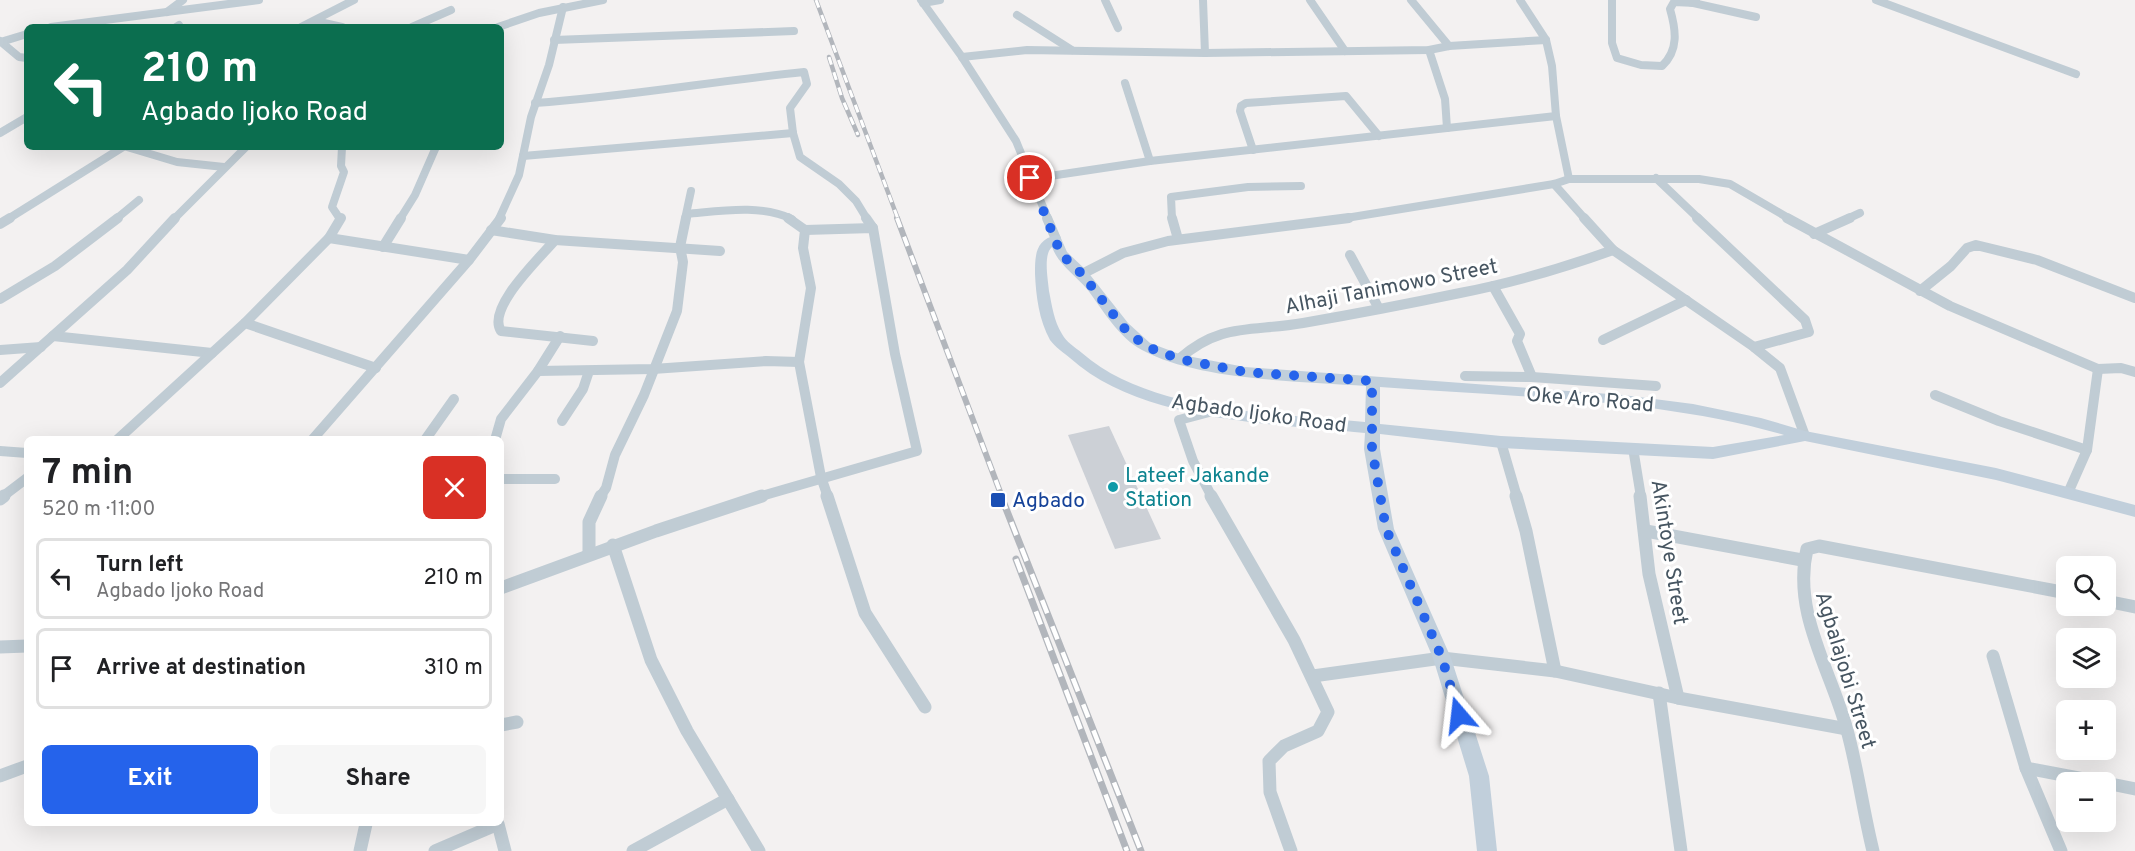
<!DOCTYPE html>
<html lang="en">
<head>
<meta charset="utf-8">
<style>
  body { margin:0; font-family:Overpass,sans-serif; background:#f6f6f6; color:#202124; height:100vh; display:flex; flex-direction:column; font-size:22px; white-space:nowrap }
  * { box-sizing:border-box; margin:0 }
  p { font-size:20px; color:#757577 }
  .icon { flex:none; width:33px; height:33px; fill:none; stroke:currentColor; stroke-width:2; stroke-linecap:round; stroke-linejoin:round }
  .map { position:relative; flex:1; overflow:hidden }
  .panel { position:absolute; left:24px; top:436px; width:480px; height:390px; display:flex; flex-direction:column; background:#fff; border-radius:9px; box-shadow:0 6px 24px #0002 }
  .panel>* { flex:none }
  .banner { position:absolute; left:24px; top:24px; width:480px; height:126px; border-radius:9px; box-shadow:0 6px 24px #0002; background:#0b6e4f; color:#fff; overflow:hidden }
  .fabs { position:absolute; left:2056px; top:556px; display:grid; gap:12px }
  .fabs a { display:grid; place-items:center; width:60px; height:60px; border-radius:9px; background:#fff; box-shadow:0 6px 24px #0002; font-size:30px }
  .pin { position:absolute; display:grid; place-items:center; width:51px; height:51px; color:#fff; margin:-26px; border:3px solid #fff; border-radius:50%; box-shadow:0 2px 6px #0007 }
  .me { position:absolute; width:66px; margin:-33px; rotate:343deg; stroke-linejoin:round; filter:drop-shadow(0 0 4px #0008) }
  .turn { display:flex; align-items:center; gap:21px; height:126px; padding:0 18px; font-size:27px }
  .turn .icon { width:78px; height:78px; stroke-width:2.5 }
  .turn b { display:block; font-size:42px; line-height:51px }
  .round { display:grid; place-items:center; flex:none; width:63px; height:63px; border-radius:9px; background:#f6f6f6 }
  .head { display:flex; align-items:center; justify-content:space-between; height:102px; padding:0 18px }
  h1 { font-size:36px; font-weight:700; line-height:45px }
  .primary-button { display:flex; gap:12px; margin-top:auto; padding:12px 18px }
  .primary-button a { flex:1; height:69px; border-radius:9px; background:#2563eb; color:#fff; font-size:24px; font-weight:700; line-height:69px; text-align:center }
  .primary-button a+a { background:#f6f6f6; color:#202124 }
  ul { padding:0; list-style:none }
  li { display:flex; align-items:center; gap:18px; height:81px; margin:0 12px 9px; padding:0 6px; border:3px solid #e0e0e0; border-radius:9px }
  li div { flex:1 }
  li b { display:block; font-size:22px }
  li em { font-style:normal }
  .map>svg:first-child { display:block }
</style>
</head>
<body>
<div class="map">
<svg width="2135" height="851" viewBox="0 0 2135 851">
  <rect width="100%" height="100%" fill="#f3f1f1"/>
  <path fill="#ccd0d6" d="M 1109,426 L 1161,539 L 1115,549 L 1068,435 Z"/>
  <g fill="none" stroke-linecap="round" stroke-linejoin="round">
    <g stroke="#c0ccd4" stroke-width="8">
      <path d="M 921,0 L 962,57 L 1016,141 L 1048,219"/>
      <path d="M 1105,0 L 1118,28"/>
      <path d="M 1203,0 L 1205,53"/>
      <path d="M 1310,0 L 1345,51"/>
      <path d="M 1411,0 L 1449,46"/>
      <path d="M 1520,0 L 1546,40 L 1552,66 L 1556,116 L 1569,179"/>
      <path d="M 1612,0 L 1612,43 L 1617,58 L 1641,65 L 1662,66 C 1679,50 1676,30 1670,9 L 1674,2 L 1696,3 L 1696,0"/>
      <path d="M 1876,0 L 2076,74"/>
      <path d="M 1689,2 L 1756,17"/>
      <path d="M 923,3 L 940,0"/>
      <path d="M 167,12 L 183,0"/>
      <path d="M 1017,15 L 1072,50"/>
      <path d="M 315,21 L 342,27"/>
      <path d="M 51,27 L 259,0"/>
      <path d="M 176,27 L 179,25"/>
      <path d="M 301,27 L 354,0"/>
      <path d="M 412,27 L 451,10"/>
      <path d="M 498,27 L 539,13 L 603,0"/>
      <path d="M 554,40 L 794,31"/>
      <path d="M 0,41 L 19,57 L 27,58"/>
      <path d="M 1,42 L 27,34"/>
      <path d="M 1429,50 L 1445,99 L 1447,128"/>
      <path d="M 962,57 L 1027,50 L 1205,53 L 1429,50 L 1449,46 L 1546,40"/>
      <path d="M 1125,83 L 1150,161"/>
      <path d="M 535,103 C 625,97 714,81 804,72 L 807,84 L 790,108 L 793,133 L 800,157 L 839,184 L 856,201 L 867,219"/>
      <path d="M 0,133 L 27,117"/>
      <path d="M 127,147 L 177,162 L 224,167"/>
      <path d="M 1253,150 L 1240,111 L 1241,106 L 1246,103 L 1346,96 L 1379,136"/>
      <path d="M 523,156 L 793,133"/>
      <path d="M 1656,178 L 1699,219"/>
      <path d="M 1030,179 L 1150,161 L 1556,116"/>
      <path d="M 1554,184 L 1585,219"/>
      <path d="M 687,214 C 721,211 760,204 792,219"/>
      <path d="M 8,219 L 123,147"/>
      <path d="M 116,219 L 139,200"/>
      <path d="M 174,219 L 246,147"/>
      <path d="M 340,219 L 332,207 L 344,172 L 341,166 L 342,147"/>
      <path d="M 400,219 L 415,195 L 436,147"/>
      <path d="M 499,219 L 519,175 L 531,117 L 549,65 L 563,7"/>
      <path d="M 685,219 L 691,191"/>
      <path d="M 1172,219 L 1171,197 L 1248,187 L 1301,186"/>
      <path d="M 1340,219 L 1554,184 L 1569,179 L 1699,179 L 1730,184 L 1790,219"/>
      <path d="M 1847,219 L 1860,213"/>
    </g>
    <g stroke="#c0ccd4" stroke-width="10">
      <path d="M 788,218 L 805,230 L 803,248 L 811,288 L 799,362 L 821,477 L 828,497"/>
      <path d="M 866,218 L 873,228"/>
      <path d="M 1047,218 L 1056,239"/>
      <path d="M 1172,218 L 1178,239"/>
      <path d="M 1584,218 L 1613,250 L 1754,347 L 1780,368 L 1805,436"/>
      <path d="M 1697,218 L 1805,320 L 1809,332 L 1754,347"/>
      <path d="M 1787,218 L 1950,306 L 2098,369 L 2121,368 L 2135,372"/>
      <path d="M 0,224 L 10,218"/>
      <path d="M 491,230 L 555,240 L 720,251"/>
      <path d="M 1814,234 L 1850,218"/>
      <path d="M 329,238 L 469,260"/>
      <path d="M 555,240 C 540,258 486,308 501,331 L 593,341"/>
      <path d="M 383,247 L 401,218"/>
      <path d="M 1350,255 L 1378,307"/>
      <path d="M 1082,274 L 1123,253 L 1168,241 L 1349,218"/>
      <path d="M 1920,291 L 1951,266 L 1967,248 L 1976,245 L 2037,260 L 2135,298"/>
      <path d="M 0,299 L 55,266 L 118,218"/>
      <path d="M 245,323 L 376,368"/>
      <path d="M 53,336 L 212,353"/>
      <path d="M 1603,340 L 1686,300"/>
      <path d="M 0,350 L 41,347"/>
      <path d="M 1179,359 C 1221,322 1252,332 1303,323 C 1355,314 1407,304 1460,293 C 1512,283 1563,268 1613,250"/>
      <path d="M 538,371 L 653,369 L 766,361 L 799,362"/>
      <path d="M 1465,376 L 1532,377 L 1517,341 L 1520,334 L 1493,286"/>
      <path d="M 1532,377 L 1656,386"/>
      <path d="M 0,383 L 127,270 L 175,218"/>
      <path d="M 1935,395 L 1999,421 L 2087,450"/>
      <path d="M 562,421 L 583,389 L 589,371"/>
      <path d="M 117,440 L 245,323 L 329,238 L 341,218"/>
      <path d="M 312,440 L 469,260 L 501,218"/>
      <path d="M 425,440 L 454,399"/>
      <path d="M 495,440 L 501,419 L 538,371 L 560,336"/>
      <path d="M 1501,442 L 1517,497"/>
      <path d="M 1633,448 L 1641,497"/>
      <path d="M 0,451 L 27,453"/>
      <path d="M 501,479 L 555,479"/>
      <path d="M 2068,493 L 2087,450 L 2098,369"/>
      <path d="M 2,497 L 27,478"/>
      <path d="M 600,497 L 606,488 L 615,455 L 644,395 L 677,311 L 683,262 L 680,247 L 686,218"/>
      <path d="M 758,497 L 917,451 L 895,354 L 873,228 L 805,230"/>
      <path d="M 1212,497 L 1193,461 L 1179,420 L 1213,411"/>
    </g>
    <g stroke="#c0ccd4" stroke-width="13">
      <path d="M 827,496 L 865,613 L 925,707"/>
      <path d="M 1211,496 L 1294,640 L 1328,712 L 1318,731 L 1284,746 L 1269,761 L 1270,792 L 1291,851"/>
      <path d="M 1516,496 L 1526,531 L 1555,671"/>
      <path d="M 1640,496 L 1649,574 L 1678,698"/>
      <path d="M 0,499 L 4,496"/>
      <path d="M 1646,531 L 1802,560"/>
      <path d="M 613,545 L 651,660 L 687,731 L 759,851"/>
      <path d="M 589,554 L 589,522 L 601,496"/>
      <path d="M 501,588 L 656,531 L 762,496"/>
      <path d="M 2106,601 L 2135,607"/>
      <path d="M 0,647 L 27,646"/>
      <path d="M 1993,656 L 2026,768 L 2061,851"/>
      <path d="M 1313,676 L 1442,658 L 1555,671 L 1678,698 L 1847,729"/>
      <path d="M 1659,693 L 1681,851"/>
      <path d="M 501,725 L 517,722"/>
      <path d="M 2026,768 L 2105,783"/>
      <path d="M 0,776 L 27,766"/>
      <path d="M 2106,783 L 2135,789"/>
      <path d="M 360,851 L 366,824"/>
      <path d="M 435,851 L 498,824 L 505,851"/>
      <path d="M 633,851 L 728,799"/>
      <path d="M 1873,851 C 1863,811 1858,770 1847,730 C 1831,670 1792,613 1807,549 L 1819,546 L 2067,593"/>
    </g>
    <path fill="#c1cfdb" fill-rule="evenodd" d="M 1056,235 L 1060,236 L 1067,252 L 1087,271 L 1128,323 L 1150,343 L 1182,355 L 1245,367 L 1623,395 L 1693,404 L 1761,418 L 1805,431 L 1996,468 L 2135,505 L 2135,517 L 1996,480 L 1805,441 L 1713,459 L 1501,448 L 1380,434 L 1380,449 L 1394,529 L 1451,658 L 1489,776 L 1497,851 L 1477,851 L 1469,776 L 1433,658 L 1378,529 L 1364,449 L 1365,433 C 1273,423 1142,423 1070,358 C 1064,353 1055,347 1050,340 C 1039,320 1036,296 1035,274 C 1035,256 1035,240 1056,235 ZM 1052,247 C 1058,264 1076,276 1087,289 C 1102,309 1119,338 1142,350 C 1199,381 1300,381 1366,386 L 1365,422 C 1277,413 1150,413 1082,353 C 1075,347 1066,342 1062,334 C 1054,321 1052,306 1049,291 C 1048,280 1043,254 1052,247 ZM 1380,387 C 1511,397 1658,398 1784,435 L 1713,447 L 1501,436 L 1380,424 Z"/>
    <g stroke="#b2b6bc" stroke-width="4.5">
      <g id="rail-far2">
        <path d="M 816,0 L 898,219"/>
        <path d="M 829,57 L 842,98 L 858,135"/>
      </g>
    </g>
    <g stroke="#b2b6bc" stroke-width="6">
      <path id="rail-far1" d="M 897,218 L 1002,497"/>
    </g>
    <g stroke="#b2b6bc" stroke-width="7">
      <g id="rail">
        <path d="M 1001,496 L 1141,851"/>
        <path d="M 1016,559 L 1127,851"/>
      </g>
    </g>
    <use href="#rail-far2" stroke="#fff" stroke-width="3" stroke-dasharray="8" stroke-linecap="butt"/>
    <use href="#rail-far1" stroke="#fff" stroke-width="4" stroke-dasharray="10" stroke-linecap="butt"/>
    <use href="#rail" stroke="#fff" stroke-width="4.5" stroke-dasharray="14" stroke-linecap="butt"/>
  </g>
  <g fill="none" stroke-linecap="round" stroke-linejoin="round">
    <path stroke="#2563eb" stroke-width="10" stroke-dasharray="0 18" d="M 1030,178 L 1061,254 L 1082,274 L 1123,327 L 1145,346 L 1179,359 L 1245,372 L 1372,381 L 1372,449 L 1386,529 L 1442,658 L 1459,715"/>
  </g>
  <circle fill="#0f9aa8" stroke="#fff" stroke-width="2" cx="1113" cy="487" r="6"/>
  <rect fill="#1a4fb4" stroke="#fff" stroke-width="2" x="990" y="492" width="16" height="16" rx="3"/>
  <g text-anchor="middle" stroke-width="6" stroke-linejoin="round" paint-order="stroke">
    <g font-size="21" fill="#465561" stroke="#fff">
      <text transform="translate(1391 286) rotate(-11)" y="7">Alhaji Tanimowo Street</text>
      <text transform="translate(1590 399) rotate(5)" y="7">Oke Aro Road</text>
      <text transform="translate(1259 413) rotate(8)" y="7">Agbado Ijoko Road</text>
      <text transform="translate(1670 552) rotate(81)" y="7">Akintoye Street</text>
      <text transform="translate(1846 670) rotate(73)" y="7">Agbalajobi Street</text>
    </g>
    <g font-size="21" fill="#0d838f" stroke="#fff" text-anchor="start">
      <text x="1125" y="482">Lateef Jakande<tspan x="1125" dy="24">Station</tspan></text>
    </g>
    <g font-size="21" fill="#164399" stroke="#fff" text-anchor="start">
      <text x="1012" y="507">Agbado</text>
    </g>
  </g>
</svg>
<div class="fabs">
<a><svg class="icon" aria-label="search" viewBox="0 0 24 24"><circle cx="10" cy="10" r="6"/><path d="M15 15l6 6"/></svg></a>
<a><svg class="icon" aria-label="layers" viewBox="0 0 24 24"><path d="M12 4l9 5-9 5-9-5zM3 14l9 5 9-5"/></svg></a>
<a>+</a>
<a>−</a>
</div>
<div class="pin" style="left:1030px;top:178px;background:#d93025"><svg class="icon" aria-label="arrive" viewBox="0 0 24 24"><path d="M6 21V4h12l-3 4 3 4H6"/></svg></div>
<svg class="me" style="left:1459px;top:715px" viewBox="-20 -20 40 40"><path d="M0-17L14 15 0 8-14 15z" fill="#2563eb" stroke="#fff" stroke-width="4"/></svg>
<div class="banner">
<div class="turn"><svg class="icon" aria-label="left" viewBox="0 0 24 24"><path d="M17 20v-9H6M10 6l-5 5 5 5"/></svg><div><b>210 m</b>Agbado Ijoko Road</div></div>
</div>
<section class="panel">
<div class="head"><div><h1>7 min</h1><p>520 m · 11:00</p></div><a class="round" style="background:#d93025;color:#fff"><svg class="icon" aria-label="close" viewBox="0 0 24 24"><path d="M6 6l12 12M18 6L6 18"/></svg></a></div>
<ul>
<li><svg class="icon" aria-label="left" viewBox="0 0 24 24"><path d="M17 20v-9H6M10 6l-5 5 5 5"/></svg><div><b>Turn left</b><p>Agbado Ijoko Road</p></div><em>210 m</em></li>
<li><svg class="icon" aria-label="arrive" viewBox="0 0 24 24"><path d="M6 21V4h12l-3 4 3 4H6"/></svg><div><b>Arrive at destination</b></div><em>310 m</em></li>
</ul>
<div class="primary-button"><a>Exit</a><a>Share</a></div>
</section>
</div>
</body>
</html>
